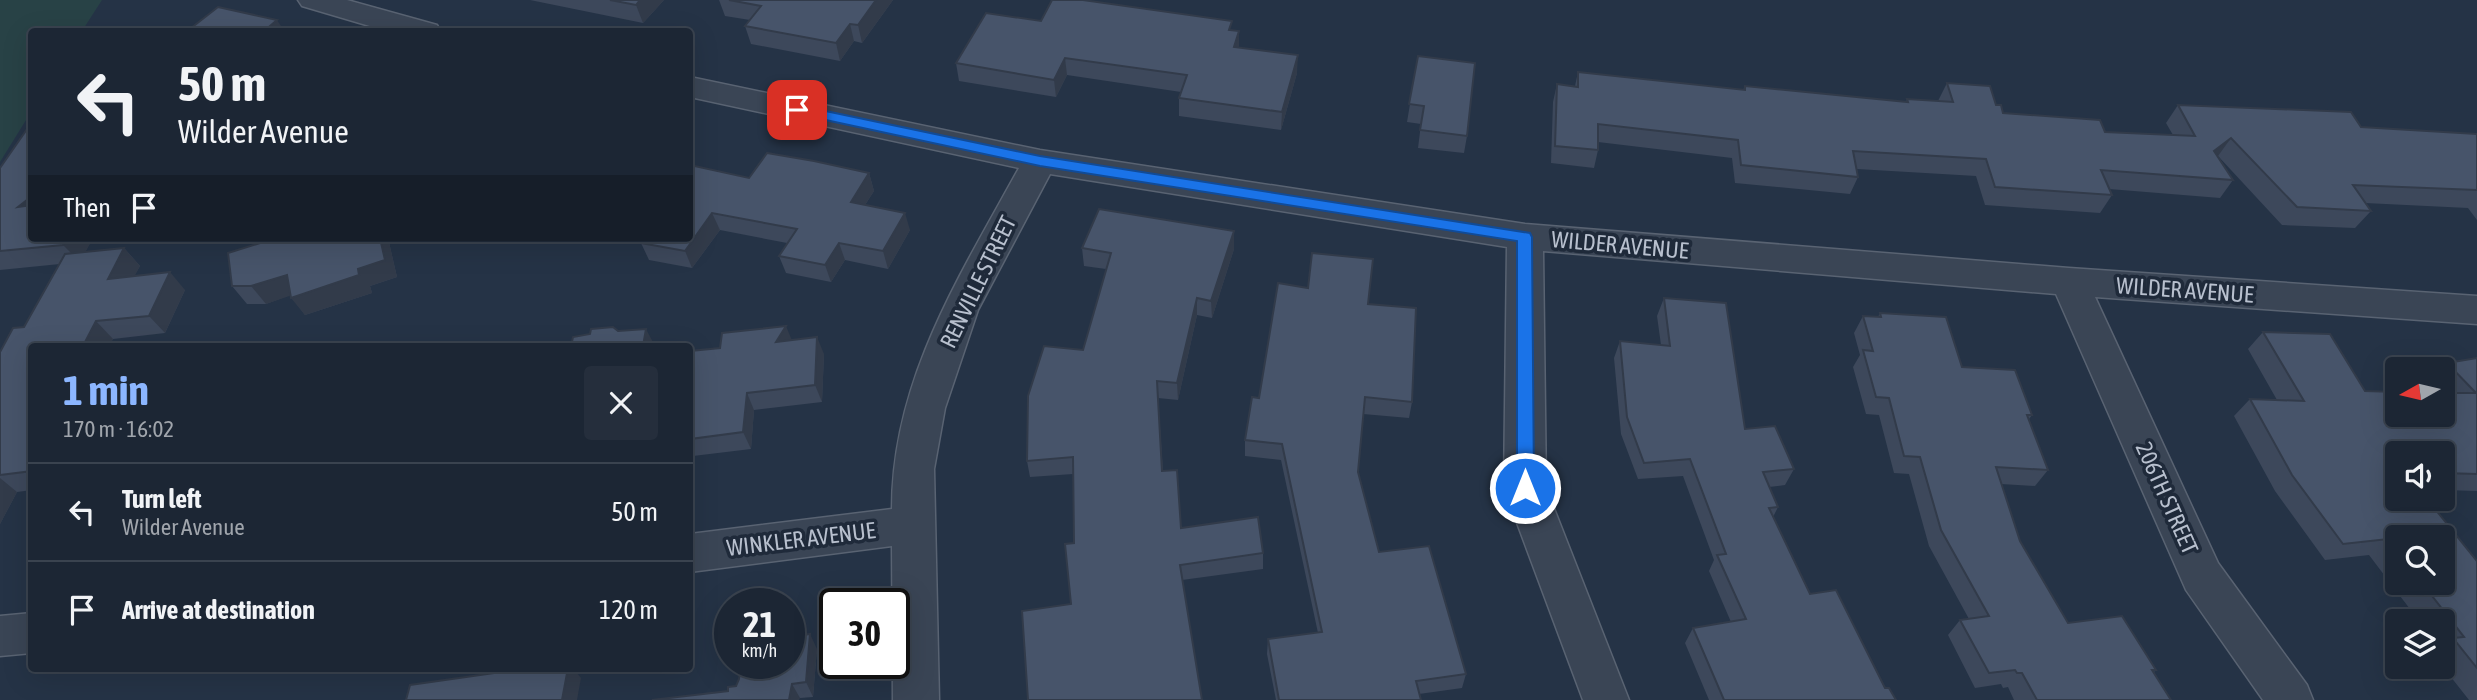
<!DOCTYPE html>
<html lang="en">
<head>
<meta charset="utf-8">
<style>
  body { margin:0; font-family:"Asap Condensed",sans-serif; background:#252e3c; color:#f1f3f6; height:100vh; display:flex; flex-direction:column; font-size:26px; white-space:nowrap }
  * { box-sizing:border-box; margin:0 }
  p { font-size:23px; color:#a0a5ac }
  .icon { flex:none; width:38px; height:38px; fill:none; stroke:currentColor; stroke-width:2; stroke-linecap:round; stroke-linejoin:round }
  .map { position:relative; flex:1; overflow:hidden }
  .side { position:absolute; left:28px; top:343px; width:665px; height:329px; display:flex; flex-direction:column; background:#1c2634; border-radius:7px; box-shadow:0 7px 28px #0002,0 0 0 2px #3a434f }
  .side>* { flex:none }
  .hud { position:absolute; left:28px; top:28px; width:665px; height:214px; border-radius:7px; box-shadow:0 7px 28px #0002,0 0 0 2px #3a434f; background:#1c2634; color:#f1f3f6; overflow:hidden }
  .needle { width:46px; rotate:262deg }
  .tools { position:absolute; left:2385px; top:357px; display:grid; gap:14px }
  .tools a { display:grid; place-items:center; width:70px; height:70px; border-radius:7px; background:#1c2634; box-shadow:0 7px 28px #0002,0 0 0 2px #3a434f; font-size:35px }
  .speed { position:absolute; left:714px; top:588px; display:flex; gap:14px; font-size:35px; font-weight:700; text-align:center }
  .speed>* { display:grid; place-content:center; width:91px; height:91px; border-radius:50%; background:#1c2634; box-shadow:0 7px 28px #0002,0 0 0 2px #3a434f; line-height:1 }
  .speed small { font-size:18px; font-weight:400 }
  .speed .limit { border:4px solid #111; border-radius:10px; background:#fff; color:#111 }
  .pin { position:absolute; display:grid; place-items:center; width:60px; height:60px; color:#fff; margin:-30px; border-radius:14px; box-shadow:0 4px 10px #0006 }
  .me { position:absolute; width:77px; margin:-38px; rotate:0deg; stroke-linejoin:round; filter:drop-shadow(0 0 5px #0008) }
  .turn { display:flex; align-items:center; gap:24px; height:147px; padding:0 35px; font-size:32px }
  .turn .icon { width:91px; height:91px; stroke-width:2.5 }
  .turn b { display:block; font-size:49px; line-height:60px }
  .then { display:flex; align-items:center; height:66px; padding:0 35px; background:#0003; gap:14px; font-size:26px }
  .round { display:grid; place-items:center; flex:none; width:74px; height:74px; border-radius:7px; background:#252e3c }
  .headline { display:flex; align-items:center; justify-content:space-between; height:119px; padding:0 35px }
  h1 { font-size:42px; font-weight:700; line-height:52px; color:#8cb6ff }
  ul { padding:0; list-style:none }
  li { display:flex; align-items:center; gap:21px; height:98px; padding:0 35px; border-top:2px solid #3a434f }
  li div { flex:1 }
  li b { display:block; font-size:26px }
  li em { font-style:normal }
  .map>svg:first-child { display:block }
</style>
</head>
<body>
<div class="map">
<svg width="2477" height="700" viewBox="0 0 2477 700">
  <rect width="100%" height="100%" fill="#253346"/>
  <path fill="#284246" d="M 0,0 L 102,0 L 82,31 L 32,32 L 31,112 L 0,162 Z"/>
  <g fill="none" stroke-linecap="round" stroke-linejoin="round">
    <g stroke="#596372" stroke-width="3">
      <g id="street">
        <path d="M 298,0 L 347,0 L 437,25 L 441,32 L 390,32 L 302,6 Z"/>
        <path d="M 690,77 L 1040,150 L 1525,224 L 2069,268 L 2477,296 L 2477,324 L 2095,297 L 2218,563 L 2307,685 L 2313,700 L 2263,700 L 2186,590 L 2056,294 L 1543,251 L 1546,488 L 1629,700 L 1583,700 L 1504,488 L 1507,247 L 1050,174 L 978,310 L 945,408 L 934,469 L 939,700 L 893,700 L 892,546 L 690,572 L 690,534 L 892,509 C 892,381 959,277 1019,168 L 690,97 Z"/>
        <path d="M 32,613 L 32,653 L 0,656 L 0,616 Z"/>
      </g>
    </g>
    <use href="#street" fill="#3a4555" fill-rule="evenodd"/>
  </g>
  <g fill="#3d485b" fill-rule="evenodd">
    <path d="M 530,0 L 664,0 L 643,23 Z"/>
    <path d="M 719,0 L 893,0 L 862,43 L 854,41 L 840,61 L 751,44 L 745,26 L 750,20 L 725,16 Z"/>
    <path d="M 1041,21 L 1232,31 L 1239,48 L 1297,73 L 1281,130 L 1179,116 L 1179,98 L 1181,92 L 1067,75 L 1056,97 L 959,81 L 956,63 Z"/>
    <path d="M 1418,56 L 1467,136 L 1464,153 L 1418,148 L 1421,124 L 1407,122 Z"/>
    <path d="M 1578,72 L 1743,90 L 1745,86 L 1906,102 L 1907,99 L 1938,101 L 1947,83 L 1996,105 L 2003,113 L 2105,132 L 2173,135 L 2166,123 L 2178,105 L 2361,127 L 2477,134 L 2477,220 L 2468,208 L 2365,203 L 2371,211 L 2355,228 L 2282,225 L 2218,156 L 2233,180 L 2220,198 L 2109,189 L 2112,195 L 2100,213 L 1985,205 L 1976,176 L 1857,169 L 1858,177 L 1850,194 L 1735,183 L 1732,158 L 1598,142 L 1598,150 L 1594,168 L 1551,163 L 1553,102 L 1557,84 L 1575,86 Z"/>
    <path d="M 690,165 L 749,178 L 869,173 L 874,191 L 865,205 L 910,230 L 888,269 L 845,260 L 831,282 L 786,273 L 779,256 L 787,243 L 720,230 L 692,268 L 649,260 L 641,243 L 690,238 Z"/>
    <path d="M 0,168 L 32,238 L 93,238 L 85,252 L 124,248 L 140,266 L 134,276 L 185,290 L 165,333 L 113,339 L 109,346 L 32,346 L 32,490 L 17,492 L 0,524 L 0,352 L 24,327 L 60,264 L 0,270 Z"/>
    <path d="M 1234,231 L 1234,249 L 1212,318 L 1197,315 L 1178,400 L 1158,398 L 1163,471 L 1181,528 L 1263,553 L 1263,569 L 1182,580 L 1071,604 L 1074,543 L 1073,474 L 1030,477 L 1027,461 L 1083,350 L 1106,269 L 1084,266 L 1082,248 Z"/>
    <path d="M 276,238 L 388,238 L 397,277 L 370,286 L 372,293 L 305,315 L 290,295 L 266,304 L 247,304 L 232,286 Z"/>
    <path d="M 1308,288 L 1368,304 L 1412,402 L 1409,418 L 1363,414 L 1358,472 L 1379,552 L 1466,674 L 1462,688 L 1419,694 L 1421,700 L 1276,700 L 1267,654 L 1268,639 L 1318,633 L 1281,460 L 1245,456 L 1245,440 L 1259,398 Z"/>
    <path d="M 1664,298 L 1745,429 L 1794,469 L 1785,485 L 1769,487 L 1778,507 L 1773,517 L 1810,594 L 1896,700 L 1709,700 L 1685,643 L 1693,628 L 1731,622 L 1709,571 L 1714,560 L 1683,476 L 1638,479 L 1621,434 L 1614,358 L 1620,341 L 1661,345 L 1657,316 Z"/>
    <path d="M 1880,313 L 1962,367 L 2032,415 L 2029,419 L 2048,470 L 2035,486 L 2001,484 L 2020,541 L 2068,623 L 2156,670 L 2154,672 L 2171,700 L 2014,700 L 2008,687 L 2003,688 L 2001,684 L 1975,688 L 1948,635 L 1960,620 L 1969,619 L 1929,546 L 1909,474 L 1894,473 L 1879,415 L 1866,414 L 1853,367 L 1860,355 L 1854,333 L 1863,316 L 1878,317 Z"/>
    <path d="M 2263,332 L 2365,391 L 2443,415 L 2443,369 L 2440,369 L 2447,363 L 2477,358 L 2477,491 L 2443,490 L 2443,453 L 2398,453 L 2398,499 L 2477,561 L 2477,700 L 2469,700 L 2443,667 L 2443,621 L 2419,621 L 2369,555 L 2325,560 L 2275,491 L 2234,416 L 2250,399 L 2277,400 L 2248,349 ZM 2398,537 L 2443,583 L 2398,583 Z"/>
    <path d="M 792,340 L 824,354 L 822,402 L 754,410 L 751,449 L 693,456 L 690,450 L 690,351 Z"/>
    <path d="M 817,649 L 813,697 L 800,698 L 728,691 Z"/>
  </g>
  <g fill="#323b4a">
    <path d="M 640,0 L 664,0 L 643,23 L 636,5 Z"/>
    <path d="M 876,0 L 893,0 L 862,43 L 858,25 Z"/>
    <path d="M 277,20 L 285,32 L 263,32 Z"/>
    <path d="M 850,24 L 854,41 L 840,61 L 836,43 Z"/>
    <path d="M 1239,31 L 1239,49 L 1234,47 Z"/>
    <path d="M 1298,55 L 1297,73 L 1281,130 L 1282,112 Z"/>
    <path d="M 1065,58 L 1067,75 L 1056,97 L 1054,80 Z"/>
    <path d="M 2231,138 L 2218,156 L 2214,151 Z"/>
    <path d="M 869,173 L 874,191 L 856,219 L 851,202 Z"/>
    <path d="M 32,196 L 32,221 L 18,207 Z"/>
    <path d="M 712,213 L 720,230 L 692,268 L 685,251 Z"/>
    <path d="M 905,213 L 910,230 L 888,269 L 883,251 Z"/>
    <path d="M 1234,231 L 1234,249 L 1212,318 L 1211,301 Z"/>
    <path d="M 67,238 L 93,238 L 80,262 L 63,245 Z"/>
    <path d="M 380,238 L 388,238 L 397,277 L 370,286 L 372,293 L 305,315 L 291,298 L 358,269 Z"/>
    <path d="M 839,243 L 845,260 L 831,282 L 825,265 Z"/>
    <path d="M 124,248 L 140,266 L 124,296 L 108,279 Z"/>
    <path d="M 170,272 L 185,290 L 165,333 L 149,316 Z"/>
    <path d="M 287,275 L 301,292 L 266,304 L 251,286 Z"/>
    <path d="M 1197,298 L 1197,315 L 1178,400 L 1177,383 Z"/>
    <path d="M 96,321 L 113,339 L 109,346 L 83,346 Z"/>
    <path d="M 786,326 L 793,343 L 776,342 Z"/>
    <path d="M 646,329 L 655,346 L 643,346 Z"/>
    <path d="M 817,337 L 824,354 L 822,402 L 815,385 Z"/>
    <path d="M 747,393 L 754,410 L 751,449 L 743,432 Z"/>
    <path d="M 0,478 L 17,492 L 0,524 Z"/>
    <path d="M 810,634 L 817,649 L 813,697 L 806,682 Z"/>
    <path d="M 568,668 L 573,668 L 581,678 L 577,700 L 562,700 Z"/>
    <path d="M 792,684 L 800,698 L 799,700 L 789,700 Z"/>
  </g>
  <g fill="#47546a" stroke="#323b4a" stroke-width="2">
    <path d="M 610,0 L 640,0 L 636,5 Z"/>
    <path d="M 729,0 L 876,0 L 858,25 L 850,24 L 836,43 L 745,26 L 761,6 Z"/>
    <path d="M 1052,0 L 1083,0 L 1232,21 L 1229,30 L 1239,31 L 1234,47 L 1298,55 L 1282,112 L 1179,98 L 1187,75 L 1065,58 L 1054,80 L 956,63 L 986,13 L 1041,21 Z"/>
    <path d="M 218,7 L 277,20 L 263,32 L 186,32 Z"/>
    <path d="M 1418,56 L 1475,63 L 1467,136 L 1420,130 L 1424,106 L 1409,104 Z"/>
    <path d="M 1578,72 L 1745,90 L 1745,86 L 1908,102 L 1907,99 L 1953,102 L 1947,83 L 1990,86 L 1996,105 L 2001,105 L 2003,113 L 2100,120 L 2105,132 L 2195,136 L 2178,105 L 2351,112 L 2361,127 L 2477,134 L 2477,190 L 2353,185 L 2371,211 L 2297,207 L 2231,138 L 2214,151 L 2233,180 L 2101,170 L 2112,195 L 1995,187 L 1986,159 L 1853,151 L 1858,177 L 1741,165 L 1738,140 L 1598,124 L 1598,150 L 1555,146 L 1557,84 L 1578,87 Z"/>
    <path d="M 32,122 L 32,196 L 18,207 L 32,205 L 32,238 L 67,238 L 63,245 L 0,251 L 0,168 Z"/>
    <path d="M 767,153 L 814,161 L 869,173 L 851,202 L 905,213 L 883,251 L 839,243 L 825,265 L 779,256 L 797,229 L 712,213 L 685,251 L 641,243 L 645,238 L 690,238 L 690,165 L 749,178 Z"/>
    <path d="M 1099,209 L 1234,231 L 1211,301 L 1197,298 L 1177,383 L 1157,381 L 1162,471 L 1177,470 L 1181,528 L 1258,517 L 1263,553 L 1180,565 L 1202,700 L 1028,700 L 1022,611 L 1071,604 L 1065,544 L 1074,543 L 1073,457 L 1027,461 L 1028,396 L 1044,346 L 1083,350 L 1111,253 L 1082,248 Z"/>
    <path d="M 276,238 L 380,238 L 385,260 L 358,269 L 359,275 L 291,298 L 287,275 L 251,286 L 232,286 L 228,253 Z"/>
    <path d="M 124,248 L 108,279 L 170,272 L 149,316 L 96,321 L 83,346 L 32,346 L 32,471 L 0,475 L 0,352 L 13,328 L 24,327 L 65,254 Z"/>
    <path d="M 1312,253 L 1373,259 L 1368,304 L 1416,308 L 1412,402 L 1365,397 L 1358,472 L 1379,552 L 1429,546 L 1466,674 L 1416,681 L 1421,700 L 1279,700 L 1268,639 L 1322,632 L 1282,444 L 1245,440 L 1252,397 L 1259,398 L 1278,283 L 1308,288 Z"/>
    <path d="M 1664,298 L 1726,303 L 1745,429 L 1775,426 L 1794,469 L 1763,472 L 1778,507 L 1769,508 L 1810,594 L 1836,590 L 1885,688 L 1889,688 L 1896,700 L 1724,700 L 1693,628 L 1746,619 L 1717,555 L 1726,554 L 1690,459 L 1644,463 L 1627,417 L 1620,341 L 1670,346 Z"/>
    <path d="M 1880,313 L 1946,317 L 1962,367 L 2015,370 L 2032,415 L 2027,415 L 2048,470 L 1996,467 L 2020,541 L 2068,623 L 2122,616 L 2156,670 L 2152,670 L 2171,700 L 2037,700 L 2022,673 L 2017,673 L 2015,670 L 1989,673 L 1960,620 L 1989,616 L 1941,530 L 1920,457 L 1904,456 L 1889,398 L 1876,397 L 1863,350 L 1873,351 L 1863,316 L 1881,317 Z"/>
    <path d="M 786,326 L 776,342 L 817,337 L 815,385 L 747,393 L 743,432 L 690,439 L 690,351 L 720,348 L 722,333 Z"/>
    <path d="M 613,327 L 618,331 L 646,329 L 643,346 L 569,346 L 571,346 L 573,337 L 590,334 L 591,329 Z"/>
    <path d="M 2263,332 L 2330,334 L 2365,391 L 2398,392 L 2398,415 L 2443,415 L 2443,393 L 2476,393 L 2447,363 L 2477,358 L 2477,474 L 2443,473 L 2443,453 L 2398,453 L 2398,499 L 2427,499 L 2477,561 L 2477,668 L 2453,638 L 2464,637 L 2422,583 L 2443,583 L 2443,537 L 2398,537 L 2398,551 L 2388,539 L 2343,544 L 2292,475 L 2250,399 L 2304,401 Z"/>
    <path d="M 810,634 L 806,682 L 792,684 L 789,700 L 652,700 L 728,691 L 728,687 L 736,686 L 739,679 L 741,663 L 789,663 L 789,637 Z"/>
    <path d="M 530,668 L 568,668 L 562,700 L 406,700 L 410,685 Z"/>
  </g>
  <path fill="#1a73e8" stroke="#114b97" stroke-width="2" d="M 797,105 L 1040,156 L 1530,233 L 1532,237 L 1534,488 L 1532,493 L 1525,495 L 1519,493 L 1517,488 L 1517,241 L 1040,166 L 793,113 L 791,110 Z"/>
  <g text-anchor="middle" stroke-width="7" stroke-linejoin="round" paint-order="stroke">
    <g font-size="23" fill="#b8c0ce" stroke="#1f2a3a">
      <text transform="translate(1620 245) rotate(5)" y="8">WILDER AVENUE</text>
      <text transform="translate(978 282) rotate(-64)" y="8">RENVILLE STREET</text>
      <text transform="translate(2185 290) rotate(4)" y="8">WILDER AVENUE</text>
      <text transform="translate(2167 498) rotate(66)" y="8">206TH STREET</text>
      <text transform="translate(801 539) rotate(-7)" y="8">WINKLER AVENUE</text>
    </g>
  </g>
</svg>
<div class="tools">
<a><svg class="needle" viewBox="-14 -14 28 28"><path d="M0-13l5 13h-10z" fill="#e53935"/><path d="M0 13l5-13h-10z" fill="#a0a5ac"/></svg></a>
<a><svg class="icon" aria-label="sound" viewBox="0 0 24 24"><path d="M4 9h4l5-4v14l-5-4H4zM17 9q2 3 0 6"/></svg></a>
<a><svg class="icon" aria-label="search" viewBox="0 0 24 24"><circle cx="10" cy="10" r="6"/><path d="M15 15l6 6"/></svg></a>
<a><svg class="icon" aria-label="layers" viewBox="0 0 24 24"><path d="M12 4l9 5-9 5-9-5zM3 14l9 5 9-5"/></svg></a>
</div>
<div class="speed"><div>21<small>km/h</small></div><div class="limit">30</div></div>
<div class="pin" style="left:797px;top:110px;background:#d93025"><svg class="icon" aria-label="arrive" viewBox="0 0 24 24"><path d="M6 21V4h12l-3 4 3 4H6"/></svg></div>
<svg class="me" style="left:1525px;top:488px" viewBox="-20 -20 40 40"><circle r="17" fill="#1a73e8" stroke="#fff" stroke-width="3"/><path d="M0-11L8 9 0 5-8 9z" fill="#fff"/></svg>
<div class="hud">
<div class="turn"><svg class="icon" aria-label="left" viewBox="0 0 24 24"><path d="M17 20v-9H6M10 6l-5 5 5 5"/></svg><div><b>50 m</b>Wilder Avenue</div></div>
<div class="then">Then<svg class="icon" aria-label="arrive" viewBox="0 0 24 24"><path d="M6 21V4h12l-3 4 3 4H6"/></svg></div>
</div>
<section class="side">
<div class="headline"><div><h1>1 min</h1><p>170 m · 16:02</p></div><a class="round"><svg class="icon" aria-label="close" viewBox="0 0 24 24"><path d="M6 6l12 12M18 6L6 18"/></svg></a></div>
<ul>
<li><svg class="icon" aria-label="left" viewBox="0 0 24 24"><path d="M17 20v-9H6M10 6l-5 5 5 5"/></svg><div><b>Turn left</b><p>Wilder Avenue</p></div><em>50 m</em></li>
<li><svg class="icon" aria-label="arrive" viewBox="0 0 24 24"><path d="M6 21V4h12l-3 4 3 4H6"/></svg><div><b>Arrive at destination</b></div><em>120 m</em></li>
</ul>
</section>
</div>
</body>
</html>
